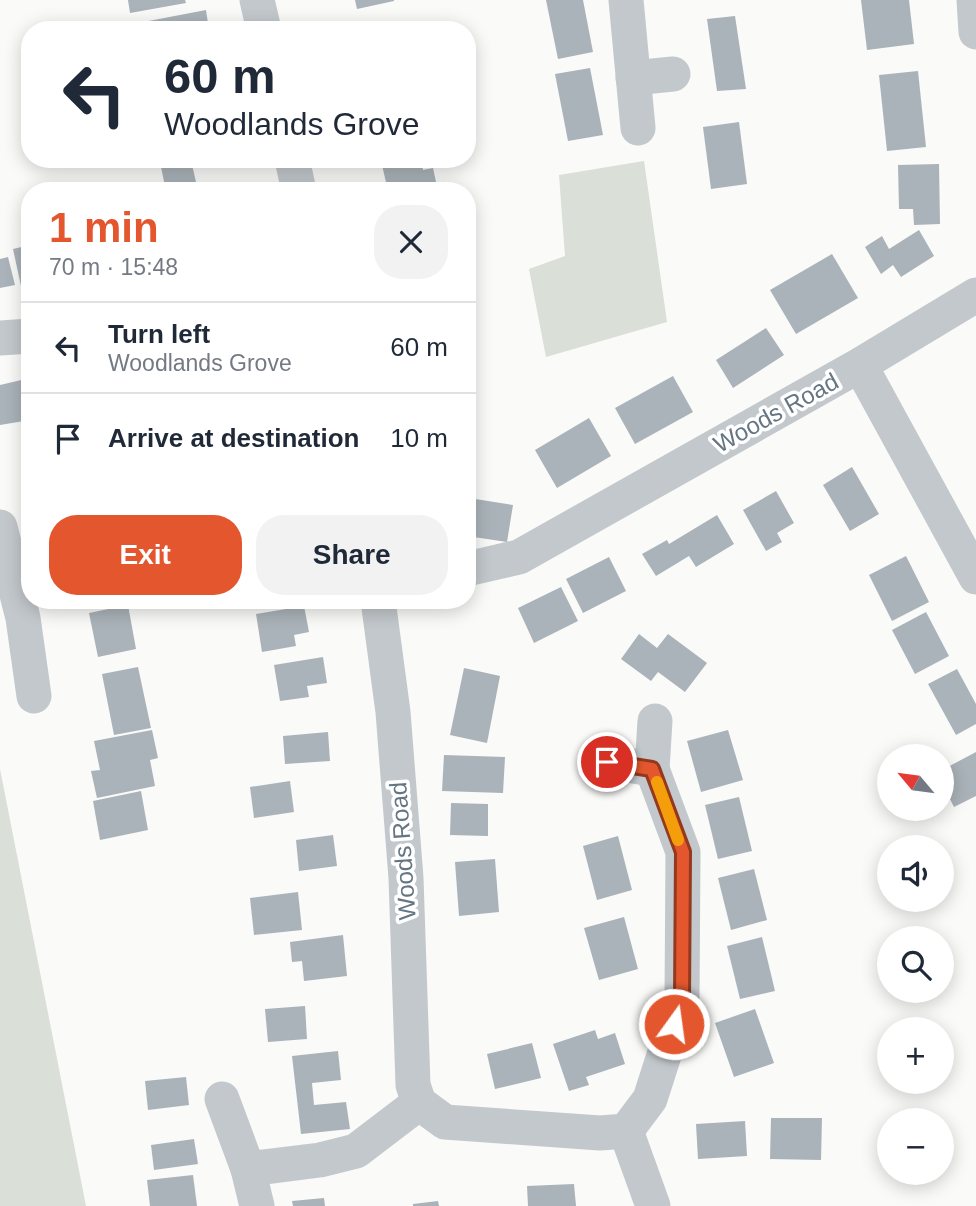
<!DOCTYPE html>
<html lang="en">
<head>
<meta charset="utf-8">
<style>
  body { margin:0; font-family:Helvetica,sans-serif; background:#f2f2f3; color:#1f2937; height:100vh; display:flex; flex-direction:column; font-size:26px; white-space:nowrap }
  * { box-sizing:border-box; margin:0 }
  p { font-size:23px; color:#747a83 }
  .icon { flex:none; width:38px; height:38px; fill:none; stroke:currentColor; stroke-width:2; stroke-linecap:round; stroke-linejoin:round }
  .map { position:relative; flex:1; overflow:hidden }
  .side { position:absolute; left:21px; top:182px; width:455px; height:427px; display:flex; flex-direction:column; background:#fff; border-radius:28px; box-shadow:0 4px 18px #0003 }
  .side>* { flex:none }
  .hud { position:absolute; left:21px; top:21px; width:455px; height:147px; border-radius:28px; box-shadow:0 4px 18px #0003; background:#fff; color:#1f2937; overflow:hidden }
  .needle { width:46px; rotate:299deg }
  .tools { position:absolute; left:877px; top:744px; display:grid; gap:14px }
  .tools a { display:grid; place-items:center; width:77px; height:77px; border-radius:50%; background:#fff; box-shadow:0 4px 18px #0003; font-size:35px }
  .pin { position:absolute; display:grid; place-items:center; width:60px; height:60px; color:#fff; margin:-30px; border:4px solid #fff; border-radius:50%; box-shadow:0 2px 7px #0007 }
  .me { position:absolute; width:77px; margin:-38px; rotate:14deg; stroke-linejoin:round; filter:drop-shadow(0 0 5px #0008) }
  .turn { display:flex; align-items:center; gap:24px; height:147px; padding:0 28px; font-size:32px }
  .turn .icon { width:91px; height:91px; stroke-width:2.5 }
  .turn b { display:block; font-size:49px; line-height:60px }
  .round { display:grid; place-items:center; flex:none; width:74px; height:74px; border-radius:28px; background:#f2f2f3 }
  .overview { display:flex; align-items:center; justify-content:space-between; height:119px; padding:0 28px }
  h1 { font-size:42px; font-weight:600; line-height:52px; color:#e4572e }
  .cta { display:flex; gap:14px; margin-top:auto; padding:14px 28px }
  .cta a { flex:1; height:80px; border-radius:28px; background:#e4572e; color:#fff; font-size:28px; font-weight:600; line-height:80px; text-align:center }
  .cta a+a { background:#f2f2f3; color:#1f2937 }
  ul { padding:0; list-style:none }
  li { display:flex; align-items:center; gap:21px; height:91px; padding:0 28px; border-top:2px solid #e0e1e3 }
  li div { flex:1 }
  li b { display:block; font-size:26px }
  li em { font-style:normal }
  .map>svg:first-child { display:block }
</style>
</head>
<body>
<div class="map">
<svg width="976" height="1206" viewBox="0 0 976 1206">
  <rect width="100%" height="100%" fill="#fafaf8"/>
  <g fill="#dadfd7">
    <path d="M 644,161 L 667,322 L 546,357 L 529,269 L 565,256 L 559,175 Z"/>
    <path d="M 0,769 L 86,1206 L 0,1206 Z"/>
  </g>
  <g fill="#aab3b9">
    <path d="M 128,0 L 185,0 L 186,3 L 130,13 Z"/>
    <path d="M 355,0 L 394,0 L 394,1 L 357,9 Z"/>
    <path d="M 546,0 L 583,0 L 593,52 L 558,59 Z"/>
    <path d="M 861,0 L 909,0 L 914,44 L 867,50 Z"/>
    <path d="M 206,10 L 209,30 L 134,30 L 133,24 Z"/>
    <path d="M 735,16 L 746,89 L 717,91 L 707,19 Z"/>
    <path d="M 590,68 L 603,135 L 568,141 L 555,74 Z"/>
    <path d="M 918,71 L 926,147 L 887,151 L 879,75 Z"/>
    <path d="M 739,122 L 747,184 L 711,189 L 703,127 Z"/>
    <path d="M 410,159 L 421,159 L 423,170 L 433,168 L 438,191 L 388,191 L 382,165 Z"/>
    <path d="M 191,160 L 198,191 L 166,191 L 161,167 Z"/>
    <path d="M 939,164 L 940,224 L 914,225 L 913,209 L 899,209 L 898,165 Z"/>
    <path d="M 919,230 L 934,256 L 901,277 L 893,265 L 881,274 L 865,247 L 882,236 L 889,249 Z"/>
    <path d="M 30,245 L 30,284 L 21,286 L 13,249 Z"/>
    <path d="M 467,246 L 474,272 L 467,274 Z"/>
    <path d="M 832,254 L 858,298 L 796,334 L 770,290 Z"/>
    <path d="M 8,257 L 15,285 L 0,288 L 0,259 Z"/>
    <path d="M 766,328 L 784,355 L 733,388 L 716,360 Z"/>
    <path d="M 673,376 L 693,412 L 635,444 L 615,408 Z"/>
    <path d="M 30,378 L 30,420 L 0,425 L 0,385 Z"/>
    <path d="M 589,418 L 611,456 L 557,488 L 535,450 Z"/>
    <path d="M 852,467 L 879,514 L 850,531 L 823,485 Z"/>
    <path d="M 776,491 L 794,523 L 777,533 L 782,542 L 766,551 L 743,510 Z"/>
    <path d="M 469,498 L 513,505 L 507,542 L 467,536 Z"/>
    <path d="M 717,515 L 734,544 L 696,567 L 689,556 L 656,576 L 642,554 L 667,540 L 669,544 Z"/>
    <path d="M 906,556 L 929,602 L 892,621 L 869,575 Z"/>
    <path d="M 609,557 L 626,591 L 583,613 L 566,579 Z"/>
    <path d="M 561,587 L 578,621 L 534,643 L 518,608 Z"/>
    <path d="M 128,605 L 136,649 L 98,657 L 89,613 Z"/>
    <path d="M 304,606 L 309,632 L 294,635 L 296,646 L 262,652 L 256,614 Z"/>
    <path d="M 926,612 L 949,656 L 915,674 L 892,630 Z"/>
    <path d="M 639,634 L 657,648 L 668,634 L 707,663 L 685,692 L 658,672 L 651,681 L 621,659 Z"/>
    <path d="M 323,657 L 327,683 L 307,686 L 309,697 L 280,701 L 274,665 Z"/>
    <path d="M 138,667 L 151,728 L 114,735 L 102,674 Z"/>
    <path d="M 464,668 L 500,676 L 487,743 L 450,735 Z"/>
    <path d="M 957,669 L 976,704 L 976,724 L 956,735 L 928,684 Z"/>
    <path d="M 152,730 L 158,758 L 150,760 L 155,786 L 97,798 L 91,771 L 100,770 L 94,741 Z"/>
    <path d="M 728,730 L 743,780 L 701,792 L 687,741 Z"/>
    <path d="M 328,732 L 330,761 L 285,764 L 283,736 Z"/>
    <path d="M 976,752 L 976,796 L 954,807 L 942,783 L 942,770 Z"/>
    <path d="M 444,755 L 505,757 L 503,793 L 442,791 Z"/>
    <path d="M 290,781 L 294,812 L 254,818 L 250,787 Z"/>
    <path d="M 141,791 L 148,830 L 100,840 L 93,801 Z"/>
    <path d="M 739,797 L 752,851 L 718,859 L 705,805 Z"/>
    <path d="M 451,803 L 488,804 L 488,836 L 450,835 Z"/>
    <path d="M 333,835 L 337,866 L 299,871 L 296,840 Z"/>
    <path d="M 618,836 L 632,890 L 597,900 L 583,846 Z"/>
    <path d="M 495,859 L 499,912 L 459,916 L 455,862 Z"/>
    <path d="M 754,869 L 767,920 L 731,930 L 718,878 Z"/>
    <path d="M 298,892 L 302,930 L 254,935 L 250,898 Z"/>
    <path d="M 624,917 L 638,969 L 599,980 L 584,928 Z"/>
    <path d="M 343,935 L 347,976 L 304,981 L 302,961 L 292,962 L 290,942 Z"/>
    <path d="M 762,937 L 775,991 L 740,999 L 727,946 Z"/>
    <path d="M 305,1006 L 307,1039 L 268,1042 L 265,1009 Z"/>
    <path d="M 755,1009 L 774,1063 L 734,1077 L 715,1023 Z"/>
    <path d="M 595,1030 L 598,1039 L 615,1033 L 625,1064 L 586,1077 L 589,1085 L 569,1091 L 553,1044 Z"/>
    <path d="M 532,1043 L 541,1078 L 495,1089 L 487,1054 Z"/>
    <path d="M 338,1051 L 341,1080 L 312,1083 L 314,1105 L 346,1102 L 350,1129 L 301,1134 L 292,1056 Z"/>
    <path d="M 186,1077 L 189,1105 L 148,1110 L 145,1081 Z"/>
    <path d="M 771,1118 L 822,1118 L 821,1160 L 770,1159 Z"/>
    <path d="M 745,1121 L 747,1156 L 698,1159 L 696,1124 Z"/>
    <path d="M 194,1139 L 198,1164 L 154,1170 L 151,1145 Z"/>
    <path d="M 193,1175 L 197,1206 L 150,1206 L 147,1180 Z"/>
    <path d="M 574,1184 L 576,1206 L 528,1206 L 527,1186 Z"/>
    <path d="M 324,1198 L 325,1206 L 293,1206 L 292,1201 Z"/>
    <path d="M 438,1201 L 439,1206 L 413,1206 L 413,1204 Z"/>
  </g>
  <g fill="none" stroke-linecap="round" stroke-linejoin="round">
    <g stroke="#c3c8cc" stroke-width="35">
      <path d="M 257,0 L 264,30"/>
      <path d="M 626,0 L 638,128"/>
      <path d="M 974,0 L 976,32"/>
      <path d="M 633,78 L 673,74"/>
      <path d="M 292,159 L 299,191"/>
      <path d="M 0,338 L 30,336"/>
      <path d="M 860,365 L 976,577"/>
      <path d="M 0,527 L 23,618 L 34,696"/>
      <path d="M 467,569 L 519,557 L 860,365 L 976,295"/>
      <path d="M 378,600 L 393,712 L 406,878 L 413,1085 L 419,1103"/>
      <path d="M 607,762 L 652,769"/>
      <path d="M 222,1099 L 248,1169"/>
      <path d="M 419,1103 L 445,1122 L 600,1133 L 626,1131 L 650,1099 L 682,999 L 683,852 L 652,769 L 655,721"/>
      <path d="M 626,1131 L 653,1206"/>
      <path d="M 257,1206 L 248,1169 L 320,1160 L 356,1151 L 419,1103"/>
    </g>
  </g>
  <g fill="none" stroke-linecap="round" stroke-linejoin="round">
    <g stroke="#94391e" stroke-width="18">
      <path id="route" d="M 607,762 L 652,769 L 683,852 L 682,999 L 674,1024"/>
    </g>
    <use href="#route" stroke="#e4572e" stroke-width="12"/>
    <path stroke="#f59e0b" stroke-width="12" d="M 657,782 L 678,840"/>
  </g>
  <g text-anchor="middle" stroke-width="7" stroke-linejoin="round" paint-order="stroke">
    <g font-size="24" fill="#657683" stroke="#fff">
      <text transform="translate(776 413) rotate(-29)" y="8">Woods Road</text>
      <text transform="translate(403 851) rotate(-94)" y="8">Woods Road</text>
    </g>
  </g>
</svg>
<div class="tools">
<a><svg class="needle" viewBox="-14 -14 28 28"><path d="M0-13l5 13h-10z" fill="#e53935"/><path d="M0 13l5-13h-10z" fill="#747a83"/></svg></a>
<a><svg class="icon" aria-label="sound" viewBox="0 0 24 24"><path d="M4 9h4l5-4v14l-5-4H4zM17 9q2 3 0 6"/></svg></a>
<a><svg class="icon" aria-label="search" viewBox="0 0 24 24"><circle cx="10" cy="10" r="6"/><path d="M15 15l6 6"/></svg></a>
<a>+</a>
<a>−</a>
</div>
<div class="pin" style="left:607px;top:762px;background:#d93025"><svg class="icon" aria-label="arrive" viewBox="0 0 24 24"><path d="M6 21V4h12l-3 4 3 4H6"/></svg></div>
<svg class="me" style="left:674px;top:1024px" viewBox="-20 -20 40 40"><circle r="17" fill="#e4572e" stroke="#fff" stroke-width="3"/><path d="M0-11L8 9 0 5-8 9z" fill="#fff"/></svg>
<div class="hud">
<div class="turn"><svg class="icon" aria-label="left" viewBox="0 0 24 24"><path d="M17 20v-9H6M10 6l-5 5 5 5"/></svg><div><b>60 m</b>Woodlands Grove</div></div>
</div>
<section class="side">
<div class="overview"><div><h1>1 min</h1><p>70 m · 15:48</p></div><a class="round"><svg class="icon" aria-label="close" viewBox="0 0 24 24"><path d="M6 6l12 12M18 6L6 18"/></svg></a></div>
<ul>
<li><svg class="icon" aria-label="left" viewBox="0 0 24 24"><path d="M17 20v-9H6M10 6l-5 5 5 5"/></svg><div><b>Turn left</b><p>Woodlands Grove</p></div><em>60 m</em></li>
<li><svg class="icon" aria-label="arrive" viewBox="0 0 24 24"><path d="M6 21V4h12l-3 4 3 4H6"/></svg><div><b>Arrive at destination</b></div><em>10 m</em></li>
</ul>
<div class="cta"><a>Exit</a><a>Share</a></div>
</section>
</div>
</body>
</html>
